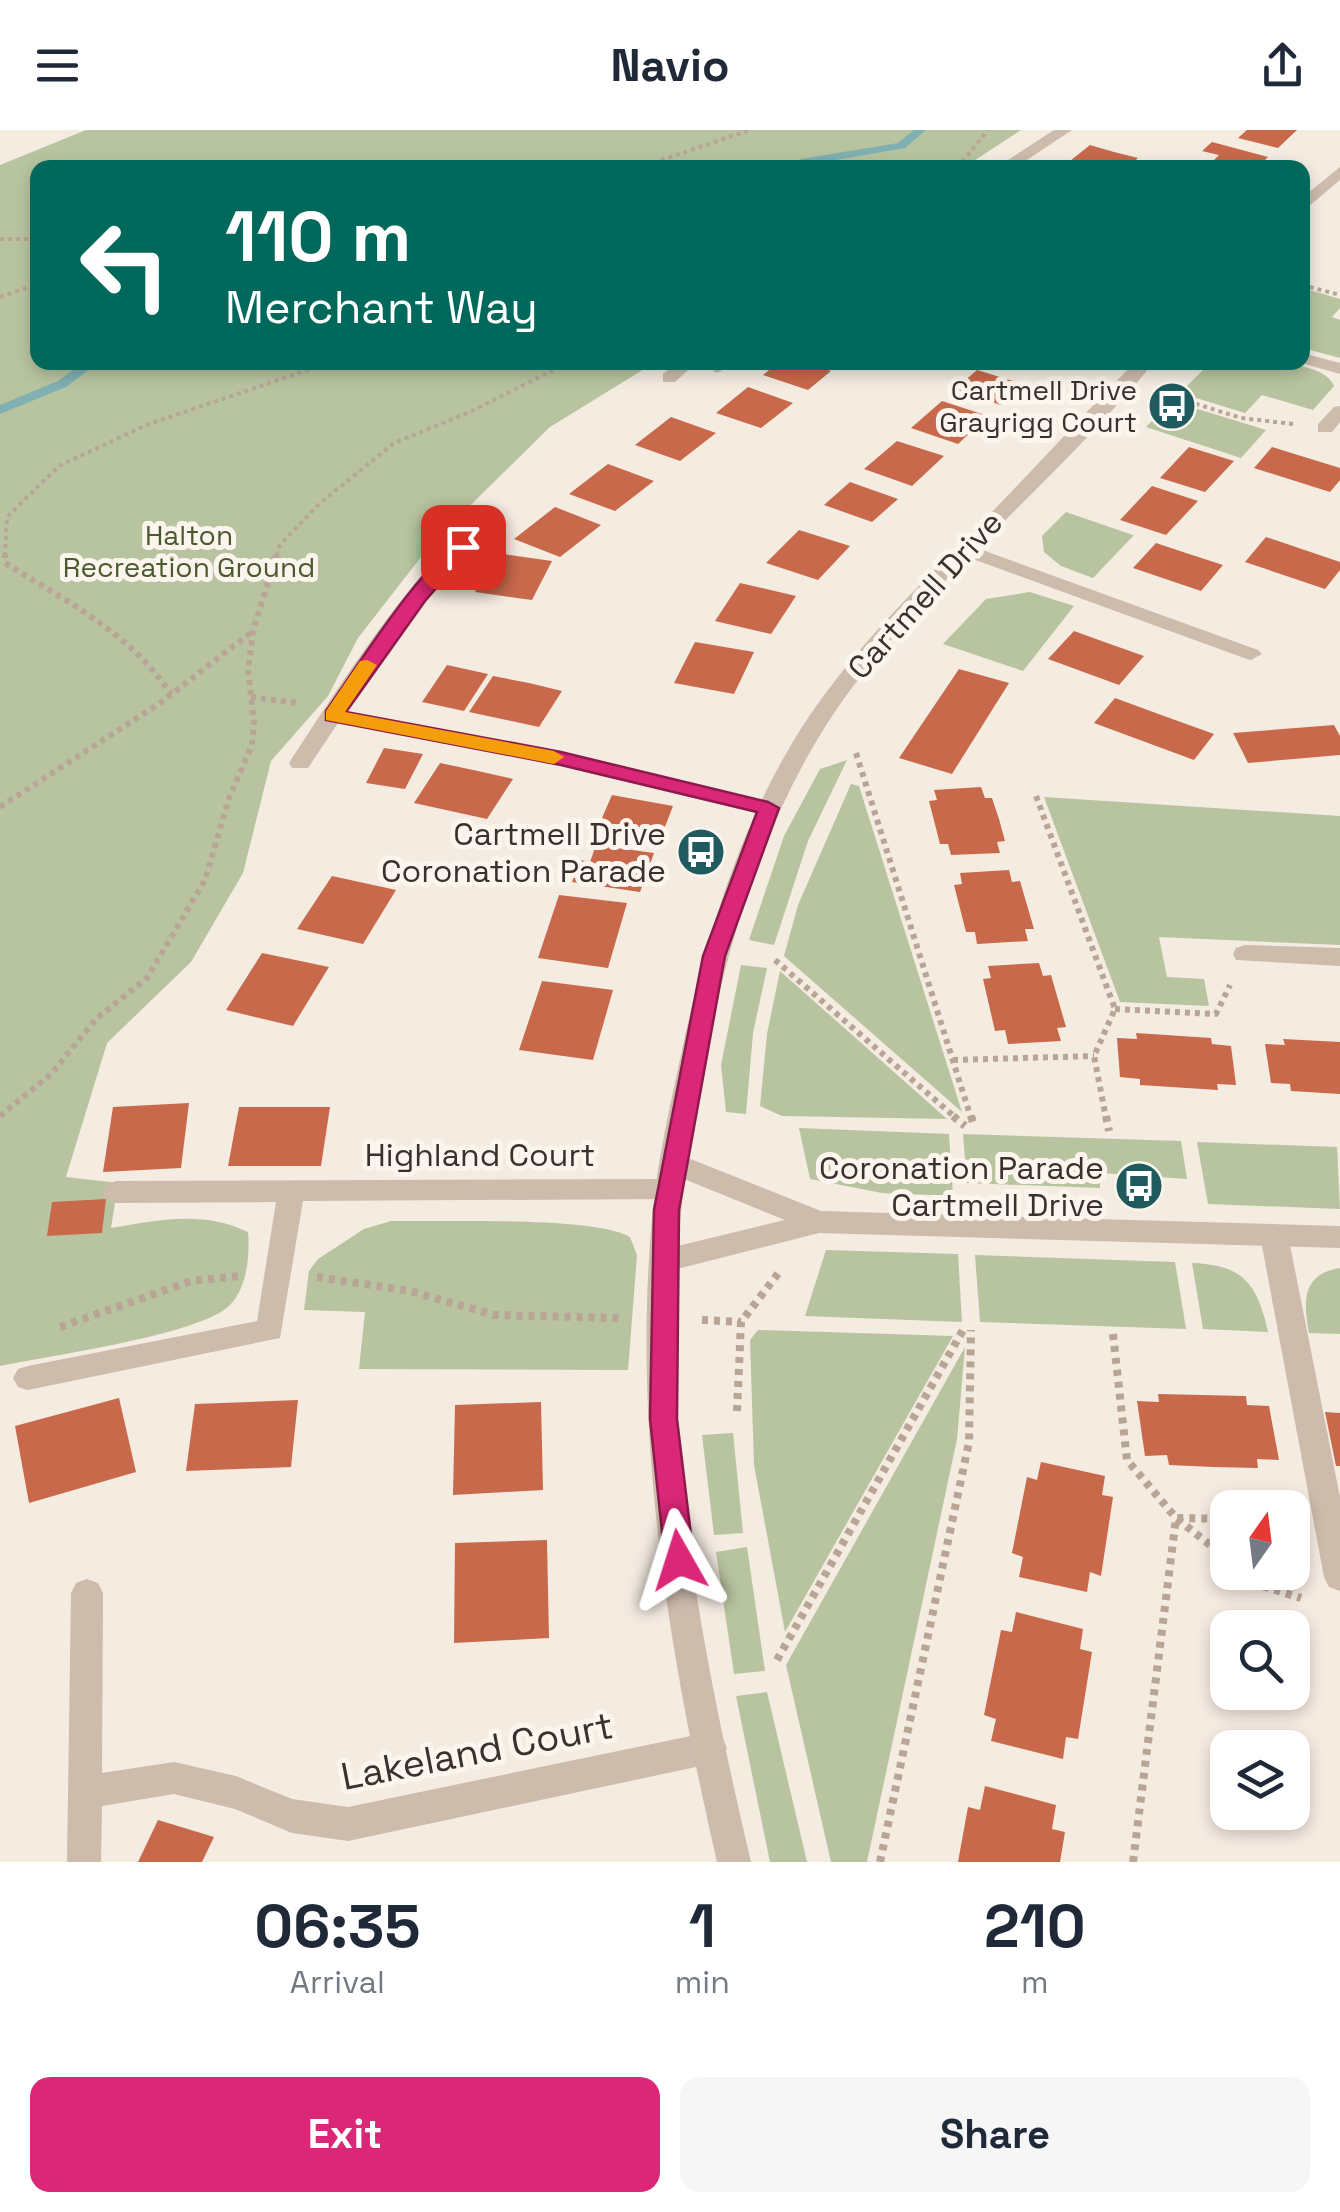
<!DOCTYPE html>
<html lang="en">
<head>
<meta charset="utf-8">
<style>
  body { margin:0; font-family:"Space Grotesk",sans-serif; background:#f6f6f7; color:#1f2937; height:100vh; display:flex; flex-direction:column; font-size:38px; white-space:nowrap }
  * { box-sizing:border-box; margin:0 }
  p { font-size:32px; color:#747a83 }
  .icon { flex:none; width:55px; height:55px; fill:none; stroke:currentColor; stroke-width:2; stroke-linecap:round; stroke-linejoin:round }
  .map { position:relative; height:1732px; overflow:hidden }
  .sheet { display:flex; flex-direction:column; background:#fff; flex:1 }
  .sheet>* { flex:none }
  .banner { position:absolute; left:30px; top:30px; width:1280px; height:210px; border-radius:20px; box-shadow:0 5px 15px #0003; background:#00695c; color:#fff; overflow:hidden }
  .needle { width:65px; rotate:14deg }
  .tools { position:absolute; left:1210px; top:1360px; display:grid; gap:20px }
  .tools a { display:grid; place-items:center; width:100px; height:100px; border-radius:20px; background:#fff; box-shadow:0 5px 15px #0003; font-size:50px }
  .pin { position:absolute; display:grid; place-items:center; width:85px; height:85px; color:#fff; margin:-42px; border-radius:20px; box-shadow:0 5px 15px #0006 }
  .me { position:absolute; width:110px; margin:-55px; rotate:354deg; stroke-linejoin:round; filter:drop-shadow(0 0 8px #0008) }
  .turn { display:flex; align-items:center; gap:35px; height:210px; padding:0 30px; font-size:45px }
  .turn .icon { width:130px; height:130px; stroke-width:2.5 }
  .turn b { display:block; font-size:70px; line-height:85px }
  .eta { display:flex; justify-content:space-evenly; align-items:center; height:170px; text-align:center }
  .eta b { font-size:60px; font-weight:700; line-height:70px }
  .cta { display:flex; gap:20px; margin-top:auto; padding:20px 30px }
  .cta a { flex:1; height:115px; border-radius:20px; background:#db2777; color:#fff; font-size:40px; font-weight:700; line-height:115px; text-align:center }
  .cta a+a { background:#f6f6f7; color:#1f2937 }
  header { display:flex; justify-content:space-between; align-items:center; height:130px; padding:0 30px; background:#fff; font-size:45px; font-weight:700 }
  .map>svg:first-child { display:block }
</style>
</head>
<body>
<header><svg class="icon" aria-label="menu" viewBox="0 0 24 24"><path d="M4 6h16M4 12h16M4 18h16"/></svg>Navio<svg class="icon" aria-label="share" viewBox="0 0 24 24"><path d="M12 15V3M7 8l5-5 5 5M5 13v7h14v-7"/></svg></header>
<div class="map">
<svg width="1340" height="1732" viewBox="0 0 1340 1732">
  <rect width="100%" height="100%" fill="#f4ebe1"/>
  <g fill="#b8c4a0">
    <path d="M 86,0 L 1021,0 L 963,38 L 38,38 L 38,232 L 654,233 L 550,297 L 432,413 L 358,508 L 328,566 L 271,631 L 243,743 L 191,832 L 107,913 L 66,1047 L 118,1053 L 111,1098 C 158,1090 203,1080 248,1102 C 250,1125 247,1158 230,1175 C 201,1205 47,1226 0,1236 L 0,35 Z"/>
    <path d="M 1303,158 L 1340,169 L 1340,178 L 1332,187 L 1340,190 L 1340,228 L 1303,218 Z"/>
    <path d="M 1210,233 C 1238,232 1322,226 1334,256 L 1313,280 L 1262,265 L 1245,283 L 1180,263 Z"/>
    <path d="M 1172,271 L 1266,300 L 1241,328 L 1146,297 Z"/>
    <path d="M 1066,382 L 1133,405 L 1134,405 L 1093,448 L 1061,436 L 1044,422 L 1042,406 Z"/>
    <path d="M 1030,462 L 1074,476 L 1023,541 L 943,514 L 986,469 Z"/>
    <path d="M 847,630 L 808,711 L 774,815 L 749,810 L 784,706 L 820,639 Z"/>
    <path d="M 851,654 L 859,656 L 962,982 L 784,826 L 798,775 Z"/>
    <path d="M 1044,667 L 1340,686 L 1340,815 L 1159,807 L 1167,847 L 1204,849 L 1209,876 L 1120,872 Z"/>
    <path d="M 741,835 L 767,838 L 753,903 L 746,984 L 726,982 L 721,935 Z"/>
    <path d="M 780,841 L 947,989 L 782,986 L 760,976 L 767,904 Z"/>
    <path d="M 799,998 L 949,1004 L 953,1066 L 882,1063 L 810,1049 Z"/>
    <path d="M 963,1004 L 1181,1011 L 1187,1049 L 1100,1043 L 1100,1058 L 967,1053 Z"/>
    <path d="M 1197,1012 L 1337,1017 L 1340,1079 L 1208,1074 Z"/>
    <path d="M 391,1091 C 442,1092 593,1086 630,1107 L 637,1125 L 628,1240 L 359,1239 L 365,1182 L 304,1180 L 309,1141 L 318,1129 L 364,1099 Z"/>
    <path d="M 826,1120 L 958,1124 L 962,1192 L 805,1186 Z"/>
    <path d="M 975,1125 L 1175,1132 L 1186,1199 L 980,1192 Z"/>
    <path d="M 1192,1133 C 1243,1135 1257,1153 1268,1202 L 1203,1199 Z"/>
    <path d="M 1340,1138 L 1340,1204 L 1309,1203 C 1303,1171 1302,1144 1340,1138 Z"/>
    <path d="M 758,1200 L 953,1206 L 785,1502 L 754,1335 L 750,1210 Z"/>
    <path d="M 965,1217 L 957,1309 L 867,1732 L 831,1732 L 786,1535 Z"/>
    <path d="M 733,1303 L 743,1403 L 714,1405 L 702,1305 Z"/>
    <path d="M 747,1417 L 765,1541 L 734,1544 L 716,1422 Z"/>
    <path d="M 767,1562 L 807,1732 L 770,1732 L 736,1566 Z"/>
  </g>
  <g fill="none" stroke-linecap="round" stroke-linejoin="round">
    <g fill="#7fb0b2" fill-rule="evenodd">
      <path d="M 914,0 L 926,0 L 905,18 L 790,38 L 801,29 L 898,13 Z"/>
      <path d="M 84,232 L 99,232 L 66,257 L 0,284 L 0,275 L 58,251 Z"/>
    </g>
  </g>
  <g fill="#c8694b">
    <path d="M 1247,0 L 1297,0 L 1278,18 L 1238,8 Z"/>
    <path d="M 1212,12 L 1268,27 L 1257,38 L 1206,38 L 1219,25 L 1202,21 Z"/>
    <path d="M 1090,15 L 1114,22 L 1138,28 L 1127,38 L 1094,38 L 1070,31 Z"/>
    <path d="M 779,232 L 804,232 L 831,241 L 808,260 L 763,245 Z"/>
    <path d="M 977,240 L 1023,254 L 1001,275 L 954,260 Z"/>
    <path d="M 748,257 L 793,273 L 761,298 L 716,283 Z"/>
    <path d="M 942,271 L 988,286 L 958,314 L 911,298 Z"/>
    <path d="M 671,287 L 716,303 L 680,331 L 635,315 Z"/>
    <path d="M 897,311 L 944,326 L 912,356 L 864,339 Z"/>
    <path d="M 1189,317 L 1234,331 L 1205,362 L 1160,348 Z"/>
    <path d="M 1272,317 L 1340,338 L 1340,350 L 1330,362 L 1254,338 Z"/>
    <path d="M 608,334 L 654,351 L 615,381 L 569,364 Z"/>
    <path d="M 850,352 L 898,369 L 872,392 L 824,375 Z"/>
    <path d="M 1152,356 L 1198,371 L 1166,405 L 1120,390 Z"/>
    <path d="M 555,377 L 601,395 L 560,427 L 514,409 Z"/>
    <path d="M 799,400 L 850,416 L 818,450 L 766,433 Z"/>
    <path d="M 1266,407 L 1340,432 L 1340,440 L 1325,459 L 1245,432 Z"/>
    <path d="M 1156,413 L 1189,424 L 1223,435 L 1201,461 L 1133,438 Z"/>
    <path d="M 496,423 L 552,431 L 532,470 L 475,462 Z"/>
    <path d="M 740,453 L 796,466 L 771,504 L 715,491 Z"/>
    <path d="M 1074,501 L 1110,514 L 1144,526 L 1119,555 L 1048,529 Z"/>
    <path d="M 695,512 L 754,522 L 734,564 L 674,553 Z"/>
    <path d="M 447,535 L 488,544 L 464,581 L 422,572 Z"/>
    <path d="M 959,539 L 1009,553 L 952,644 L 899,628 Z"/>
    <path d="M 493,546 L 529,553 L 562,561 L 539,597 L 469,582 Z"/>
    <path d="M 1115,568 L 1164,586 L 1214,604 L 1194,630 L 1094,593 Z"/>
    <path d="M 1334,595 L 1340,606 L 1340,625 L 1248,633 L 1233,603 Z"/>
    <path d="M 384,618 L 423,624 L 405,659 L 366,653 Z"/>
    <path d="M 440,633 L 478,641 L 513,649 L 487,689 L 414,673 Z"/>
    <path d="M 981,657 L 985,668 L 992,668 L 999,689 L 1005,711 L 997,712 L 1000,723 L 951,725 L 948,714 L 940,714 L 929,671 L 937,670 L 934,660 Z"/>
    <path d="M 612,665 L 673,676 L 658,715 L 595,704 Z"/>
    <path d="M 596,715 L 654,723 L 640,762 L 572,752 L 580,730 L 590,732 Z"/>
    <path d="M 1009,740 L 1012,752 L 1020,751 L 1034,799 L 1025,799 L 1028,811 L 977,814 L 975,802 L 966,802 L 954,755 L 962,754 L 960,743 Z"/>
    <path d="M 332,746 L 396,760 L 363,814 L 297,799 Z"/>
    <path d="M 559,765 L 627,773 L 608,838 L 538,828 Z"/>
    <path d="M 262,823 L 329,837 L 293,896 L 226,880 Z"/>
    <path d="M 1039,833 L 1043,846 L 1051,845 L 1066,897 L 1057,898 L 1061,911 L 1008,914 L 1005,900 L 995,901 L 983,849 L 991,848 L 988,836 Z"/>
    <path d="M 542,851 L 613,860 L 593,930 L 519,920 Z"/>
    <path d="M 1136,903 L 1211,908 L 1212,914 L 1231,916 L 1236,955 L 1217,954 L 1218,960 L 1140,955 L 1140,949 L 1120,947 L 1117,908 L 1137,909 Z"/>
    <path d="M 1283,909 L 1340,912 L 1340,964 L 1291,961 L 1290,954 L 1271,953 L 1265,914 L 1285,915 Z"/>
    <path d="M 189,973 L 181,1038 L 103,1042 L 113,977 Z"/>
    <path d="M 239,977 L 330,977 L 321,1036 L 228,1036 Z"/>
    <path d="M 106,1069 L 102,1103 L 47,1106 L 52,1072 Z"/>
    <path d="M 1158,1264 L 1246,1266 L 1247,1275 L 1269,1276 L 1279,1330 L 1257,1329 L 1258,1338 L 1213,1337 L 1169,1335 L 1167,1325 L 1145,1326 L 1137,1271 L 1159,1272 Z"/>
    <path d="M 119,1268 L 136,1342 L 29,1373 L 15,1296 Z"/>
    <path d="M 298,1270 L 291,1337 L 186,1341 L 195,1274 Z"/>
    <path d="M 541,1272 L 543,1360 L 453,1365 L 455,1275 Z"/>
    <path d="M 1325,1282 L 1340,1283 L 1340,1336 L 1336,1336 Z"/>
    <path d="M 1041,1332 L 1105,1346 L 1102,1365 L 1113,1367 L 1101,1446 L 1090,1442 L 1087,1462 L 1019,1447 L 1023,1427 L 1012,1423 L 1027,1347 L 1037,1350 Z"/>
    <path d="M 547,1410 L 549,1508 L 454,1513 L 455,1413 Z"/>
    <path d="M 1016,1482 L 1083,1499 L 1080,1519 L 1092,1522 L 1078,1609 L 1066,1607 L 1063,1629 L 991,1611 L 996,1589 L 984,1585 L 1001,1500 L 1012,1502 Z"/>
    <path d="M 985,1656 L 1056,1675 L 1052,1699 L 1065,1702 L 1060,1732 L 958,1732 L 968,1677 L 980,1680 Z"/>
    <path d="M 158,1690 L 214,1707 L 202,1732 L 138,1732 Z"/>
  </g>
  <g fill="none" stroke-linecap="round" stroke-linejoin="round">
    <g stroke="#b9a596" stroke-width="4" stroke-dasharray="4 4" stroke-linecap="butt">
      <path d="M 638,38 L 750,0"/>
      <path d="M 957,38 L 988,0"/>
      <path d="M 0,109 L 38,109"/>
      <path d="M 1302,155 L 1340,165"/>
      <path d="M 0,167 L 38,154"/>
      <path d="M 1165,264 L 1241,288 L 1293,294"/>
      <path d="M 5,426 L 7,387 L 59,336 L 146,295 L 331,232"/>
      <path d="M 277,426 L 280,415 L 318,375 L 394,313 L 472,281 L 569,232"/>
    </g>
    <g stroke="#b9a596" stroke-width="6" stroke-dasharray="5 5" stroke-linecap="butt">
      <path d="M 5,423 L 5,433 C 66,471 130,503 171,564"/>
      <path d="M 251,567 L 297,573"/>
      <path d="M 856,623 L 971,988"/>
      <path d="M 1036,666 L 1115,879 L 1094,926 L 1106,988"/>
      <path d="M 0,677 L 160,573 L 253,501"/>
      <path d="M 775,830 L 956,988"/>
      <path d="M 1115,879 L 1216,884 L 1230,855"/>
      <path d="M 953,930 L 1094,926"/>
      <path d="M 0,986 L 51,944 L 97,888 L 147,848 L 205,750 L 229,668 L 252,615 L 254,592 L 248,540 L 253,501 L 277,423"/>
    </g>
    <g stroke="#b9a596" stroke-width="8" stroke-dasharray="6 6" stroke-linecap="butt">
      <path d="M 953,986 L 965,996"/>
      <path d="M 971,986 L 974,996"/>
      <path d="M 1106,986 L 1109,1001"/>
      <path d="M 317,1147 L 410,1161 L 494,1185 L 620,1188"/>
      <path d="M 702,1190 L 741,1192"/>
      <path d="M 60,1197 L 191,1151 L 239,1146"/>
      <path d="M 1113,1204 L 1127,1330 L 1176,1388 L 1228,1389"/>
      <path d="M 737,1281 L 741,1192 L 780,1141"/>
      <path d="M 1244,1442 L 1259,1455 L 1301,1468"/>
      <path d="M 777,1530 L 963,1200"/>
      <path d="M 880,1732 L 969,1312 L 971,1200"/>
      <path d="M 1133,1732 L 1176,1388 L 1228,1429"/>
    </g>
    <g fill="#cdbbac" fill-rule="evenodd">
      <path d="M 1054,0 L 1072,0 L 1015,38 L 999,36 Z"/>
      <path d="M 1245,815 L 1340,818 L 1340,836 L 1236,830 L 1233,824 L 1236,818 Z"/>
      <path d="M 1274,1094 L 1284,1097 L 1288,1105 L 1340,1367 L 1340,1461 L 1329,1457 L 1324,1447 L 1260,1105 L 1264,1097 Z"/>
      <path d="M 87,1449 L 98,1453 L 103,1463 L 102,1643 L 174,1632 L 236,1646 L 292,1669 L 348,1677 L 710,1602 L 722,1607 L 727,1618 L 722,1629 L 710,1634 L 348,1711 L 292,1703 L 235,1679 L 174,1664 L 102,1676 L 101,1732 L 67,1732 L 71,1463 L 76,1453 Z"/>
    </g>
    <g fill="#cdbbac" fill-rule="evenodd">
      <path d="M 1005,33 L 1017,35 L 1019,38 L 998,38 Z"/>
      <path d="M 1302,223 L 1340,233 L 1340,244 L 1298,232 L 1302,232 Z"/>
      <path d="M 677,232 L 697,232 L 675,252 L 663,252 L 663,244 Z"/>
      <path d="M 700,232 L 721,232 L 726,238 L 717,243 Z"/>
      <path d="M 1340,276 L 1340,292 L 1332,302 L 1318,302 L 1318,294 L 1334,277 Z"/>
      <path d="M 463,411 L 473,417 L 404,496 L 346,581 L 561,622 L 769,672 L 777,674 L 780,679 L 777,684 L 769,686 L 561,636 L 338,593 L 308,638 L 292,638 L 289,633 C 317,591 422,423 463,411 Z"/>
      <path d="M 966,414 L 1258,520 L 1262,524 L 1251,530 L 1244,528 L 959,424 L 959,416 Z"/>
      <path d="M 670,1049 L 680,1052 L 684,1059 L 680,1066 L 670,1069 L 303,1071 L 280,1208 L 28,1260 L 18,1257 L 13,1248 L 18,1239 L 28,1236 L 257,1191 L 276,1072 L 116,1073 L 106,1069 L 102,1062 L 106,1055 L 116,1051 Z"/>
    </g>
    <g fill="#cdbbac" fill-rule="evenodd">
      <path d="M 1340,37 L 1340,50 L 1302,82 L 1302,68 Z"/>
      <path d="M 1135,232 L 1154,232 C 1066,340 956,429 869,536 C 755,675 715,854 688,1028 L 821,1081 L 1340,1096 L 1340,1118 L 819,1103 L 677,1139 C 665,1338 706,1540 751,1732 L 717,1732 C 668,1519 631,1298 653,1078 C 659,1021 673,963 685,906 C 708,803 739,701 794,610 C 845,526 916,459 985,389 C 1035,338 1084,284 1135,232 ZM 684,1049 L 785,1090 L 678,1116 Z"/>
    </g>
  </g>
  <path fill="#db2777" stroke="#8e194d" stroke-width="2.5" d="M 463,412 L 472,417 L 425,471 L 346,582 L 561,622 L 768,672 L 779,678 L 725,826 L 679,1080 L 677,1289 L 694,1430 L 689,1440 L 679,1443 L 669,1440 L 665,1430 L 650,1289 L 654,1080 L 703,826 L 757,682 L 561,635 L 326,590 L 326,581 C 351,546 428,423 463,412 Z"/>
  <path fill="#f59e0b" d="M 367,530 L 377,535 L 345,582 L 554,621 L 564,627 L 554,634 L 326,590 L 326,581 L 360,531 Z"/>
  <defs>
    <g id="bus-disc" transform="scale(2.5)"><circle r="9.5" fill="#1f5a5e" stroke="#fbf5ee"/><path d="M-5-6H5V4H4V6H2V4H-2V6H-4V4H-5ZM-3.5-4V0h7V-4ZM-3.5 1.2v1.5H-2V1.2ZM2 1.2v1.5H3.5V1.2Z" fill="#fff"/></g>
  </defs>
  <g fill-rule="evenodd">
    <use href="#bus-disc" x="1172" y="276"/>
    <use href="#bus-disc" x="701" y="722"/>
    <use href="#bus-disc" x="1139" y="1056"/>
  </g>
  <g text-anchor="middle" stroke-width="10" stroke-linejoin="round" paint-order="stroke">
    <g font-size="28" fill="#3b302b" stroke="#fbf5ee" text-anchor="end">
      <text x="1137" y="270">Cartmell Drive<tspan x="1137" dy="32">Grayrigg Court</tspan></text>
    </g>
    <g font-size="28" fill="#4a5a2e" stroke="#fbf5ee">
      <text x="189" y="415">Halton<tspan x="189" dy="32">Recreation Ground</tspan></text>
    </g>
    <g font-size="32" fill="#3b302b" stroke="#fbf5ee">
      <text transform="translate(925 465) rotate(-48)" y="11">Cartmell Drive</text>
      <text x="480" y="1036">Highland Court</text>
    </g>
    <g font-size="32" fill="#3b302b" stroke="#fbf5ee" text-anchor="end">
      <text x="666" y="715">Cartmell Drive<tspan x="666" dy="37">Coronation Parade</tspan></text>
      <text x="1104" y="1049">Coronation Parade<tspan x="1104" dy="37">Cartmell Drive</tspan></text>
    </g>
    <g font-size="38" fill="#3b302b" stroke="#fbf5ee">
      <text transform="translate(477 1621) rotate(-11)" y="13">Lakeland Court</text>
    </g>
  </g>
</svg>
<div class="tools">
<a><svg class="needle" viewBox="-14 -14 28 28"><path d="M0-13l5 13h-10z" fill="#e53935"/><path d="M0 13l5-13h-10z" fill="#747a83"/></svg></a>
<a><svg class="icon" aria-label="search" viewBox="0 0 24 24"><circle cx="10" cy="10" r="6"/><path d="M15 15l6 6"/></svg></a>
<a><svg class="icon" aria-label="layers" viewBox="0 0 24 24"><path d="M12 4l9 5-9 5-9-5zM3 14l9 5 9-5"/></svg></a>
</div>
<div class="pin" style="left:463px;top:417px;background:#d93025"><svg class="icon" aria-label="arrive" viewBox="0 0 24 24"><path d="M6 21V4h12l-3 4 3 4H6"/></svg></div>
<svg class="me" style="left:679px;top:1430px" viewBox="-20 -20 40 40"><path d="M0-17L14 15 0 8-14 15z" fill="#db2777" stroke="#fff" stroke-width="4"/></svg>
<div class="banner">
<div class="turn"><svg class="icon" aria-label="left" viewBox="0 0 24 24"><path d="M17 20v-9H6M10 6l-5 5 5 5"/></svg><div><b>110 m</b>Merchant Way</div></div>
</div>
</div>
<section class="sheet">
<div class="eta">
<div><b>06:35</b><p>Arrival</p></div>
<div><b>1</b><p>min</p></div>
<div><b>210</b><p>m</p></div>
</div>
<div class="cta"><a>Exit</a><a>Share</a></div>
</section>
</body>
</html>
